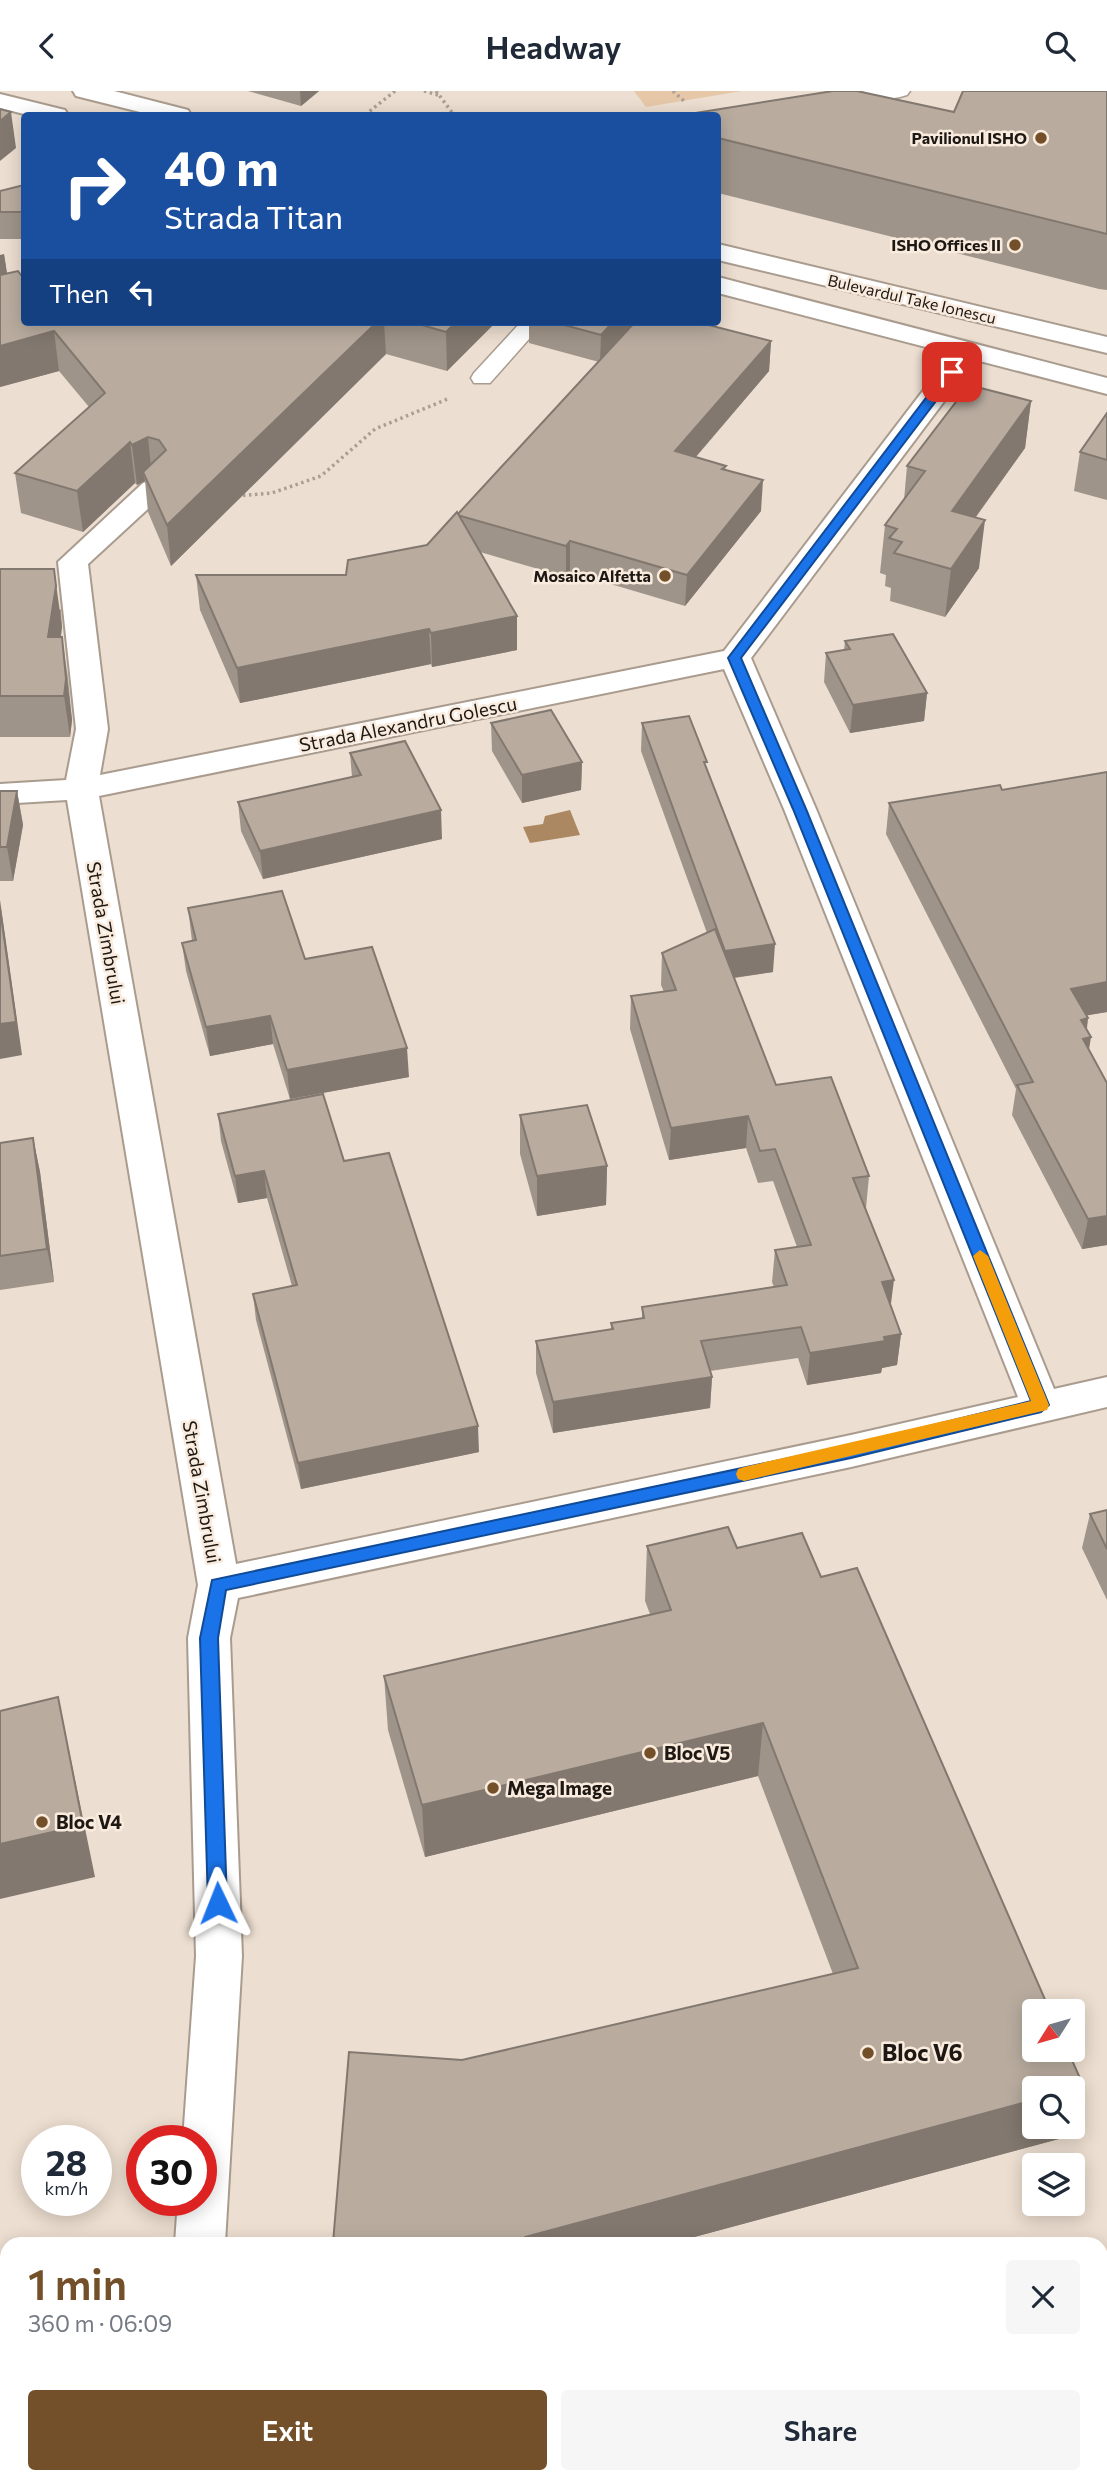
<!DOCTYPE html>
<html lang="en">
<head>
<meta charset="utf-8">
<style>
  body { margin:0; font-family:Commissioner,sans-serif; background:#f6f6f7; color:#1f2937; height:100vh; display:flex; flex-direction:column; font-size:26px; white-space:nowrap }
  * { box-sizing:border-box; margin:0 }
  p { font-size:23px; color:#747a83 }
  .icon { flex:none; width:38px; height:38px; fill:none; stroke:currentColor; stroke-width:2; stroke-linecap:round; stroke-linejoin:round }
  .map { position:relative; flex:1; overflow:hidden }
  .details { position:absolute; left:0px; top:2146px; width:1108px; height:247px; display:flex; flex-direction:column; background:#fff; border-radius:21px 21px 0 0; box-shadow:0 4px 18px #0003 }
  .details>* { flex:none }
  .top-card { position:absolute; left:21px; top:21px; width:700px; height:214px; border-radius:7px; box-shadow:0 4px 18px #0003; background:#1a4fa0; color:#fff; overflow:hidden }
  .needle { width:46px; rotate:233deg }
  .fabs { position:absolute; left:1022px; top:1908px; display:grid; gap:14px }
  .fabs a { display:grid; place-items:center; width:63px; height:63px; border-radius:7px; background:#fff; box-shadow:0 4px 18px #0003; font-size:35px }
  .speed { position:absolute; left:21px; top:2034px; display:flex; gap:14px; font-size:35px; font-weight:700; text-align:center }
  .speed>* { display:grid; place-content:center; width:91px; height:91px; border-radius:50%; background:#fff; box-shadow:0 4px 18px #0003; line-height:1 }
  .speed small { font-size:18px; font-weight:400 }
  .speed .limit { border:10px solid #d22; background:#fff; color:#111 }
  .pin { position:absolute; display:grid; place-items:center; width:60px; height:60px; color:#fff; margin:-30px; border-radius:14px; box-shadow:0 4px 10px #0006 }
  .me { position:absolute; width:77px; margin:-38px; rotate:358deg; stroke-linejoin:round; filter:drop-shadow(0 0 5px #0008) }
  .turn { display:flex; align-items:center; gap:24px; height:147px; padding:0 28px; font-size:32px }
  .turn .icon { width:91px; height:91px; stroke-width:2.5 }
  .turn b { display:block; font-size:49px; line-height:60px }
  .then { display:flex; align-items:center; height:66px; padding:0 28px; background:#0003; gap:14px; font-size:26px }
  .round { display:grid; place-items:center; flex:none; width:74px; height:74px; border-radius:7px; background:#f6f6f7 }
  .headline { display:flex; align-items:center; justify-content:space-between; height:119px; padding:0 28px }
  h1 { font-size:42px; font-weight:600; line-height:52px; color:#735029 }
  .cta { display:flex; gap:14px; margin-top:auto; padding:14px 28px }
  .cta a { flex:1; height:80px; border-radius:7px; background:#735029; color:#fff; font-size:28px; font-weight:600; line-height:80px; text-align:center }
  .cta a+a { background:#f6f6f7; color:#1f2937 }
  header { display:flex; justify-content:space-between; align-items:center; height:91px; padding:0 28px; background:#fff; font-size:32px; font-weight:600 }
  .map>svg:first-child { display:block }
</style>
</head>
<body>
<header><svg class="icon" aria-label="back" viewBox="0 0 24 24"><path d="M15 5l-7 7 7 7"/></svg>Headway<svg class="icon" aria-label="search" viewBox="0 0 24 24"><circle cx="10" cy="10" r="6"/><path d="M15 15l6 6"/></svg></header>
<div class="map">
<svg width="1107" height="2392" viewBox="0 0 1107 2392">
  <rect width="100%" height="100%" fill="#ecded0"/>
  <path fill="#e6c7a8" d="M 634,0 L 742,0 L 646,16 Z"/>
  <path fill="#ac8862" d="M 570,719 L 580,744 L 530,752 L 523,736 L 543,733 L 545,725 Z"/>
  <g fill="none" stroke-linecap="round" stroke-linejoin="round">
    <g stroke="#a99c8f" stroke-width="3">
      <g id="service">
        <path d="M 864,0 L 910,0 L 907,4 L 900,6 L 835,17 L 828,15 L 825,11 L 828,7 Z"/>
        <path d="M 521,231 L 544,231 L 490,292 L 474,292 L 471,287 L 474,282 Z"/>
      </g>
    </g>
    <g stroke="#a99c8f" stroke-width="4">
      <g id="minor">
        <path d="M 968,252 L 978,254 L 982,260 L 751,567 L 816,718 L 1054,1298 L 1107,1286 L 1107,1316 L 851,1376 L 238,1507 L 230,1547 L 242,1865 L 225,2152 L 175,2152 L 178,2109 L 201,2109 L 201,2049 L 183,2049 L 196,1865 L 188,1547 L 198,1494 L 67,709 L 0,713 L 0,693 L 66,689 L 76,638 L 58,471 L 143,392 L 153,389 L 163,392 L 168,398 L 163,404 L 88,473 L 108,638 L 100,684 L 724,560 L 958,254 ZM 724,578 L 784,718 L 1018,1306 L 851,1344 L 236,1473 L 99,705 Z"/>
        <path d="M 142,2385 L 194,2385 L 193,2392 L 141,2392 Z"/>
      </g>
    </g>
    <g stroke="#a99c8f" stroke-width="4">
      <g id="primary">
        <path d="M 73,0 L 114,0 L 188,19 L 191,24 L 152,24 L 76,5 Z"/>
        <path d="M 0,3 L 65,19 L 68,24 L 28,24 L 0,17 Z"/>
        <path d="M 718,153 L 1107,246 L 1107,262 L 718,169 Z"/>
        <path d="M 718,186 L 1107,287 L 1107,303 L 718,202 Z"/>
      </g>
    </g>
    <g stroke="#aa9f94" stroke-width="3.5" stroke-dasharray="2.5 3.5" stroke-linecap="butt">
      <path d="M 424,0 L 438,4"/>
      <path d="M 436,0 L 454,24"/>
      <path d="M 673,0 L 684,10"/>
      <path d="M 365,24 L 395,0"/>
      <path d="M 237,405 L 272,402 L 321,385 L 375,338 L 450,307"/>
    </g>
    <use href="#service" fill="#fff" fill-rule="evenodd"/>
    <use href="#minor" fill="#fff" fill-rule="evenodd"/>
    <use href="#primary" fill="#fff" fill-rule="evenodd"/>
  </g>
  <g fill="#9f9489">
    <path d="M 248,0 L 319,0 L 301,15 Z"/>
    <path d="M 1107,0 L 1107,199 L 1099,198 L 718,102 L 718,24 L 954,21 Z"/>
    <path d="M 24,94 L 24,148 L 0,148 L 0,100 Z"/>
    <path d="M 4,163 L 7,183 L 24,231 L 496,231 L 447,280 L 386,263 L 171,475 L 148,421 L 145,390 L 137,394 L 135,392 L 83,441 L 21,422 L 15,382 L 89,316 L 59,280 L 0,296 Z"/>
    <path d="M 529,231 L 697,231 L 771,250 L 769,280 L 696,366 L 726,375 L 725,379 L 761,420 L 685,515 L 570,481 L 566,486 L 480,461 L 517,525 L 517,559 L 432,576 L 431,573 L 240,612 L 200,519 L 196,484 L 346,484 L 427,454 L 458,423 L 599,271 L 529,252 Z"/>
    <path d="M 1031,310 L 1025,357 L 976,426 L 979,477 L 945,526 L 890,510 L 891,497 L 885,495 L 886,484 L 880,482 L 885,434 L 904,409 L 907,375 Z"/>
    <path d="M 1107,322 L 1107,409 L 1074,400 L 1080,361 Z"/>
    <path d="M 0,478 L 61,519 L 62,536 L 61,546 L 62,546 L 68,587 L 72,629 L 70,646 L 0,646 Z"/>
    <path d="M 845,550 L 927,602 L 924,630 L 850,642 L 824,591 L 826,562 L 844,559 Z"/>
    <path d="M 491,632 L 582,671 L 581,699 L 522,712 L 492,660 Z"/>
    <path d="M 642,632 L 707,678 L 773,881 L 734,887 L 776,994 L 869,1085 L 866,1117 L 891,1214 L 901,1243 L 897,1274 L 882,1277 L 881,1282 L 807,1294 L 798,1267 L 710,1280 L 712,1286 L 710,1317 L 553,1342 L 536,1282 L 536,1250 L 611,1239 L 611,1232 L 642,1227 L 642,1216 L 774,1196 L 772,1191 L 775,1159 L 797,1156 L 773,1090 L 758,1092 L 746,1057 L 669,1069 L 630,938 L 631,905 L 664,901 L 661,894 L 662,862 L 707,842 L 641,660 Z"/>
    <path d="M 350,662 L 442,748 L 263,788 L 241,740 L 238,711 L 352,686 Z"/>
    <path d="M 1107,681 L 1107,921 L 1087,924 L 1088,927 L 1087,938 L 1107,1154 L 1082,1158 L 1012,1024 L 1016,998 L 886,743 L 889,712 L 1002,699 Z"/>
    <path d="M 0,700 L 17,700 L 23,734 L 13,790 L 0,790 Z"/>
    <path d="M 188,817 L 305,868 L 409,986 L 290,1008 L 273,953 L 210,965 L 186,880 L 182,852 L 192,850 Z"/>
    <path d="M 218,1023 L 344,1070 L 479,1361 L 301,1398 L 256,1229 L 253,1203 L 292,1195 L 267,1107 L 238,1112 L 221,1050 Z"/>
    <path d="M 520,1024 L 607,1075 L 606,1114 L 537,1125 L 520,1063 Z"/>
    <path d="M 33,1047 L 40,1081 L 54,1191 L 0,1199 L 0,1052 Z"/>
    <path d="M 1107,1419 L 1107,1509 L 1082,1457 L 1090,1423 Z"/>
    <path d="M 647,1455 L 737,1457 L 1034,2035 L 1072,2035 L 1070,2045 L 672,2152 L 333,2152 L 462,1969 L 833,1883 L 758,1685 L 425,1766 L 388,1639 L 384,1585 L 650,1523 L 645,1510 Z"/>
  </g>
  <g fill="#82786f">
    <path d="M 300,0 L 319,0 L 301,15 Z"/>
    <path d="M 11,21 L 16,57 L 0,70 L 0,30 Z"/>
    <path d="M 4,163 L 10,202 L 0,205 L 0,164 Z"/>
    <path d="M 377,231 L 384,231 L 386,263 L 171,475 L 167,434 Z"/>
    <path d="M 456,231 L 496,231 L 447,280 L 446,241 Z"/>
    <path d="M 613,231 L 637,231 L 600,271 L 601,244 Z"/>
    <path d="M 54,240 L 59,280 L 0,296 L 0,255 Z"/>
    <path d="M 771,250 L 769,280 L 674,391 L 675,360 Z"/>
    <path d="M 1031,310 L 1025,357 L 946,467 L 952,420 Z"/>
    <path d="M 148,346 L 152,386 L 143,381 L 145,390 L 137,394 L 132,354 Z"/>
    <path d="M 130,351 L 135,392 L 83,441 L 77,400 Z"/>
    <path d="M 763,389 L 761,420 L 685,515 L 687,484 Z"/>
    <path d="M 985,429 L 979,477 L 945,526 L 951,478 Z"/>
    <path d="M 570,450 L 570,481 L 566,486 L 566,455 Z"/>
    <path d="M 54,478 L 62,536 L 54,587 L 48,546 Z"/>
    <path d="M 517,525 L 517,559 L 432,576 L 431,542 Z"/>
    <path d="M 429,538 L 431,573 L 240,612 L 237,577 Z"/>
    <path d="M 62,546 L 72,629 L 70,646 L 64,605 Z"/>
    <path d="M 927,602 L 924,630 L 850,642 L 853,614 Z"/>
    <path d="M 582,671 L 581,699 L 522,712 L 522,684 Z"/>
    <path d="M 17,700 L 23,734 L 13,790 L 7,756 Z"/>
    <path d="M 441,719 L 442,748 L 263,788 L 260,760 Z"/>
    <path d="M 0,809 L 22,964 L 0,968 Z"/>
    <path d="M 775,853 L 773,881 L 724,888 L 725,860 Z"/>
    <path d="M 1107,891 L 1107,921 L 1066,928 L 1071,898 Z"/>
    <path d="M 270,925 L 273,953 L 210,965 L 206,936 Z"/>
    <path d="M 1088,927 L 1085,948 L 1091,946 L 1086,977 L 1081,929 Z"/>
    <path d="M 407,957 L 409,986 L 290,1008 L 287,979 Z"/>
    <path d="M 748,1025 L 746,1057 L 669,1069 L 671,1037 Z"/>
    <path d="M 33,1047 L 40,1081 L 54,1191 L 47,1158 Z"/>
    <path d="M 607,1075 L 606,1114 L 537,1125 L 537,1085 Z"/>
    <path d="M 264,1080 L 267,1107 L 238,1112 L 235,1085 Z"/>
    <path d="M 1107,1125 L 1107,1154 L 1082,1158 L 1088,1128 Z"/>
    <path d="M 894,1189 L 890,1220 L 882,1191 Z"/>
    <path d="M 901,1243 L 897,1274 L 882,1277 L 881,1282 L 807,1294 L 810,1262 Z"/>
    <path d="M 712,1286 L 710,1317 L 553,1342 L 553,1311 Z"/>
    <path d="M 478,1335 L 479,1361 L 301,1398 L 298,1372 Z"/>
    <path d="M 58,1606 L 95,1786 L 0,1808 L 0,1753 Z"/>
    <path d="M 763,1632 L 758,1685 L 425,1766 L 422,1714 Z"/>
    <path d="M 1084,1996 L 1073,2034 L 1073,1999 Z"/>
    <path d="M 1034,2009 L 1034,2035 L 1072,2035 L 1070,2045 L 672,2152 L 525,2152 L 525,2146 Z"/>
  </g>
  <g fill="#b9ac9f" stroke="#82786f" stroke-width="2">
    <path d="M 833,0 L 857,0 L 954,21 L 963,0 L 1107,0 L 1107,143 L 718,47 L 718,24 L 683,24 Z"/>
    <path d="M 0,18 L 11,21 L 0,30 Z"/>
    <path d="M 24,94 L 24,121 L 0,121 L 0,100 Z"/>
    <path d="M 18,180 L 24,188 L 24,231 L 377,231 L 167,434 L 143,381 L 166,359 L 159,349 L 148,346 L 132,354 L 130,351 L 77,400 L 15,382 L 105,302 L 54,240 L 0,255 L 0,184 Z"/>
    <path d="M 411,231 L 456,231 L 446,241 Z"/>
    <path d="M 553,231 L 613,231 L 601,244 Z"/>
    <path d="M 635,231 L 697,231 L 771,250 L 675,360 L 726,375 L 722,378 L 763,389 L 687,484 L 570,450 L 566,455 L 457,424 Z"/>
    <path d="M 969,294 L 1031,310 L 952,420 L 985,429 L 951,478 L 894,462 L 902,451 L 889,447 L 897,438 L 885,434 L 925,380 L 907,375 Z"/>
    <path d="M 1107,322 L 1107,369 L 1080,361 Z"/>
    <path d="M 457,421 L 517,525 L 431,542 L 429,538 L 237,577 L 196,484 L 346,484 L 348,469 L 427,454 Z"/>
    <path d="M 0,478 L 54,478 L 56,495 L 48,546 L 62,546 L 66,588 L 64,605 L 0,605 Z"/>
    <path d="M 893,543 L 927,602 L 853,614 L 826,562 L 850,558 L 845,550 Z"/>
    <path d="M 551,619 L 582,671 L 522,684 L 491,632 Z"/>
    <path d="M 689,625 L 707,671 L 704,671 L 775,853 L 725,860 L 642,632 Z"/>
    <path d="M 405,650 L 441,719 L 260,760 L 238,711 L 361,684 L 350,662 Z"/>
    <path d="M 1107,681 L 1107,891 L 1071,898 L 1088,927 L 1081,929 L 1091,946 L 1083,948 L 1107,992 L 1107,1125 L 1088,1128 L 1017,994 L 1033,991 L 889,712 L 1000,694 L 1002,699 Z"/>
    <path d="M 0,700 L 17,700 L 7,756 L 0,756 Z"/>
    <path d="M 282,800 L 305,868 L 372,856 L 407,957 L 287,979 L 270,925 L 206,936 L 182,852 L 196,849 L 188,817 Z"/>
    <path d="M 0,818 L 16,931 L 0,933 Z"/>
    <path d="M 715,838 L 776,994 L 831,986 L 869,1085 L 853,1087 L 894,1189 L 882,1191 L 901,1243 L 884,1246 L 885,1250 L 810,1262 L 801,1236 L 701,1250 L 712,1286 L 553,1311 L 536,1250 L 613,1238 L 611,1232 L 644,1227 L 642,1216 L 787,1194 L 775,1159 L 811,1154 L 775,1058 L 760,1060 L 748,1025 L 671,1037 L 631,905 L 676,899 L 662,862 Z"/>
    <path d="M 323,1003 L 344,1070 L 389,1062 L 478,1335 L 298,1372 L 253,1203 L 297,1194 L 264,1080 L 235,1085 L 218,1023 Z"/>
    <path d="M 587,1014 L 607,1075 L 537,1085 L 520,1024 Z"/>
    <path d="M 33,1047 L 47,1158 L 0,1165 L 0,1052 Z"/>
    <path d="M 1107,1419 L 1107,1458 L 1090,1423 Z"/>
    <path d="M 728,1436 L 737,1457 L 802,1442 L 821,1486 L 857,1477 L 1050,1920 L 1034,1920 L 1034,1958 L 1067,1958 L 1084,1996 L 1073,1999 L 1073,1997 L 1034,1997 L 1034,2009 L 525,2146 L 525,2152 L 333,2152 L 349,1961 L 462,1969 L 858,1877 L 763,1632 L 422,1714 L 384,1585 L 671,1519 L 647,1455 Z"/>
    <path d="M 58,1606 L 83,1734 L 0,1753 L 0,1620 Z"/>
    <path d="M 313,2385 L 701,2385 L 719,2392 L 312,2392 Z"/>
  </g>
  <path fill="#1a73e8" stroke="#114b97" stroke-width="2" d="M 948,278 L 958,281 L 741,567 L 806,718 L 1049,1314 L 1041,1321 L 851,1367 L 226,1499 L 218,1547 L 227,1812 L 224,1818 L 218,1820 L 211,1818 L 208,1812 L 200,1547 L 212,1489 L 851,1354 L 1031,1310 L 793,718 L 728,567 Z"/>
  <path fill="#f59e0b" d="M 980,1159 L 988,1165 L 1049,1314 L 1047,1319 L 744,1390 L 738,1388 L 736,1383 L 738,1378 L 744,1376 L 1031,1310 L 973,1165 Z"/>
  <g fill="#735029" stroke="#f9ebdd" stroke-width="2.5">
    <circle cx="1041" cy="47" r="7"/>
    <circle cx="1015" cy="154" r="7"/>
    <circle cx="665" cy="485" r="7"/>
    <circle cx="650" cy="1662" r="7"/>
    <circle cx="493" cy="1697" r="7"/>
    <circle cx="42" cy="1731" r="7"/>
    <circle cx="868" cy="1962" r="7"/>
  </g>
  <g text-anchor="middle" stroke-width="5" stroke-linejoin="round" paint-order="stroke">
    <g font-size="16" font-weight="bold" fill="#1d1813" stroke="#f9ebdd" text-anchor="end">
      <text x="1027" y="53">Pavilionul ISHO</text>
      <text x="1001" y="160">ISHO Offices II</text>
      <text x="651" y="491">Mosaico Alfetta</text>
    </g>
    <g font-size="16" fill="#1d1813" stroke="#f9ebdd">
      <text transform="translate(912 208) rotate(13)" y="6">Bulevardul Take Ionescu</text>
    </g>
    <g font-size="19" fill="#1d1813" stroke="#f9ebdd">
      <text transform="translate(408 633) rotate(-11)" y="7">Strada Alexandru Golescu</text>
      <text transform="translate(106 842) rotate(80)" y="7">Strada Zimbrului</text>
      <text transform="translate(202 1401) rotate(80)" y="7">Strada Zimbrului</text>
    </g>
    <g font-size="19" font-weight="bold" fill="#1d1813" stroke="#f9ebdd" text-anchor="start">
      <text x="664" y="1669">Bloc V5</text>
      <text x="507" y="1704">Mega Image</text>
      <text x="56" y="1738">Bloc V4</text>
    </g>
    <g font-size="23" font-weight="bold" fill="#1d1813" stroke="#f9ebdd" text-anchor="start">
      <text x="882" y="1970">Bloc V6</text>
    </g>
  </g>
</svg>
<div class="fabs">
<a><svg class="needle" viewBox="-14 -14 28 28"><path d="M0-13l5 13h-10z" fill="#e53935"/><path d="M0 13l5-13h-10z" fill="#747a83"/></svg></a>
<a><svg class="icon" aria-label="search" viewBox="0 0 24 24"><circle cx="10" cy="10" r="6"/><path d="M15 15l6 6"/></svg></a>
<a><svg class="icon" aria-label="layers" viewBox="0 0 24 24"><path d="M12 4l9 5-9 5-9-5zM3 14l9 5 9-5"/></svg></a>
</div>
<div class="speed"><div>28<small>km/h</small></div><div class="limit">30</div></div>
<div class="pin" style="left:952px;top:281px;background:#d93025"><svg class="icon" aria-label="arrive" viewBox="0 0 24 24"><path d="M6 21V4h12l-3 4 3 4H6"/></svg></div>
<svg class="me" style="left:218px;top:1812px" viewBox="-20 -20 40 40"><path d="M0-17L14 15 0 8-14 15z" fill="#1a73e8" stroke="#fff" stroke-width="4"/></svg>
<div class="top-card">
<div class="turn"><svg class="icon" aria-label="right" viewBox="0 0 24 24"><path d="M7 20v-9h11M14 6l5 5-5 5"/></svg><div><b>40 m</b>Strada Titan</div></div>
<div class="then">Then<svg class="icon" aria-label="left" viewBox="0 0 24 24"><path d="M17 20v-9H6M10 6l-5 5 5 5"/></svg></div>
</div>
<section class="details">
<div class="headline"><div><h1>1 min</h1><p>360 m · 06:09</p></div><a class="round"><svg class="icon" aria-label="close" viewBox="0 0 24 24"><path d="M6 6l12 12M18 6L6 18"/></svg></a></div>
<div class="cta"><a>Exit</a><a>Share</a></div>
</section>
</div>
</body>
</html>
